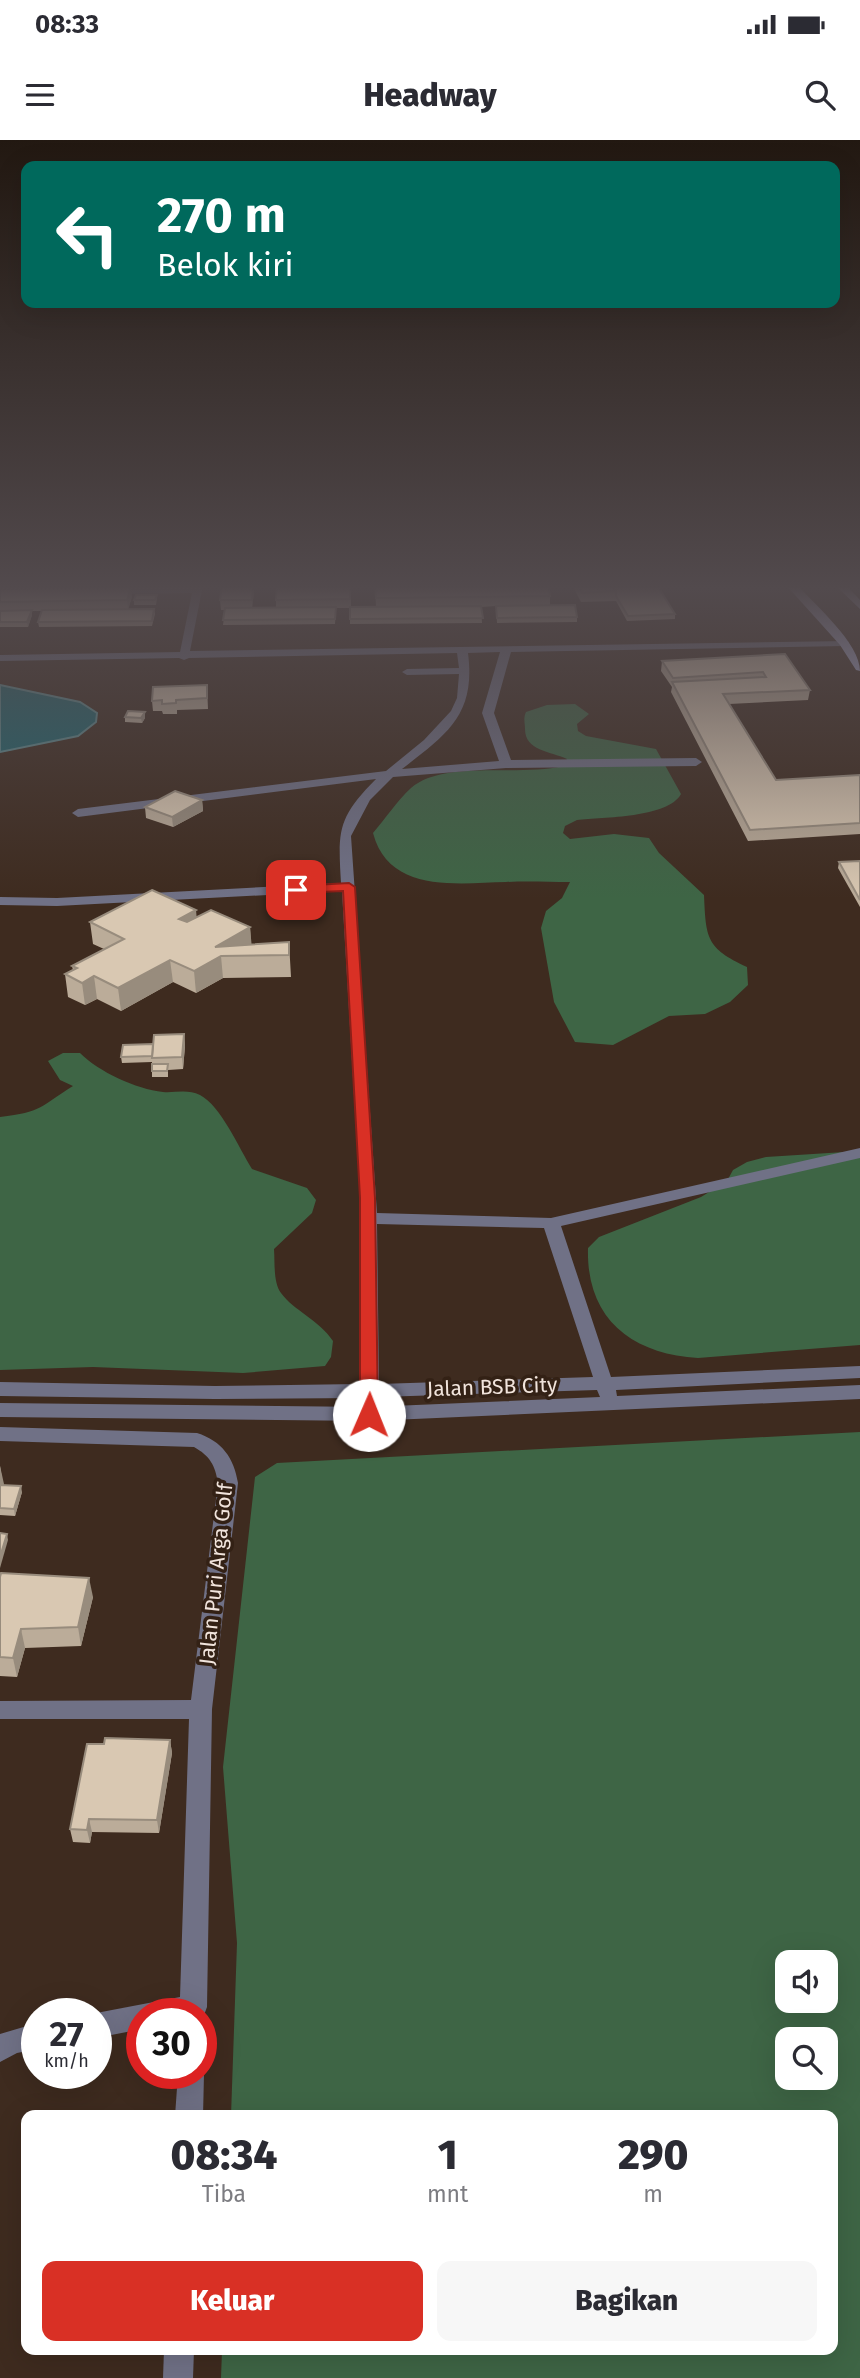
<!DOCTYPE html>
<html lang="id">
<head>
<meta charset="utf-8">
<style>
  body { margin:0; font-family:"Fira Sans",sans-serif; background:#f7f7f7; color:#2b2b33; height:100vh; display:flex; flex-direction:column; font-size:26px; white-space:nowrap }
  * { box-sizing:border-box; margin:0 }
  p { font-size:23px; color:#7c7c81 }
  .icon { flex:none; width:38px; height:38px; fill:none; stroke:currentColor; stroke-width:2; stroke-linecap:round; stroke-linejoin:round }
  .map { position:relative; flex:1; overflow:hidden }
  .drawer { position:absolute; left:21px; top:1970px; width:817px; height:245px; display:flex; flex-direction:column; background:#fff; border-radius:14px; box-shadow:0 7px 28px #0002 }
  .drawer>* { flex:none }
  .banner { position:absolute; left:21px; top:21px; width:819px; height:147px; border-radius:14px; box-shadow:0 7px 28px #0002; background:#00695c; color:#fff; overflow:hidden }
  .buttons { position:absolute; left:775px; top:1810px; display:grid; gap:14px }
  .buttons a { display:grid; place-items:center; width:63px; height:63px; border-radius:14px; background:#fff; box-shadow:0 7px 28px #0002; font-size:35px }
  .speed { position:absolute; left:21px; top:1858px; display:flex; gap:14px; font-size:35px; font-weight:700; text-align:center }
  .speed>* { display:grid; place-content:center; width:91px; height:91px; border-radius:50%; background:#fff; box-shadow:0 7px 28px #0002; line-height:1 }
  .speed small { font-size:18px; font-weight:400 }
  .speed .limit { border:10px solid #d22; background:#fff; color:#111 }
  .pin { position:absolute; display:grid; place-items:center; width:60px; height:60px; color:#fff; margin:-30px; border-radius:14px; box-shadow:0 4px 10px #0006 }
  .me { position:absolute; width:77px; margin:-38px; rotate:1deg; stroke-linejoin:round; filter:drop-shadow(0 0 5px #0008) }
  .turn { display:flex; align-items:center; gap:24px; height:147px; padding:0 21px; font-size:32px }
  .turn .icon { width:91px; height:91px; stroke-width:2.5 }
  .turn b { display:block; font-size:49px; line-height:60px }
  .eta { display:flex; justify-content:space-evenly; align-items:center; height:119px; text-align:center }
  .eta b { font-size:42px; font-weight:800; line-height:49px }
  .action { display:flex; gap:14px; margin-top:auto; padding:14px 21px }
  .action a { flex:1; height:80px; border-radius:14px; background:#d93025; color:#fff; font-size:28px; font-weight:800; line-height:80px; text-align:center }
  .action a+a { background:#f7f7f7; color:#2b2b33 }
  .status { display:flex; justify-content:space-between; align-items:center; height:49px; padding:0 35px; background:#fff; direction:ltr }
  .status svg { height:19px; fill:currentColor }
  header { display:flex; justify-content:space-between; align-items:center; height:91px; padding:0 21px; background:#fff; font-size:32px; font-weight:800 }
  .map>svg:first-child { display:block }
</style>
</head>
<body>
<div class="status"><b>08:33</b><svg viewBox="0 0 49 12"><path d="M0 12V9h3v3zM5 12V6h3v6zM10 12V3h3v9zM15 12V0h3v12zM26 1h20v11H26zM47 4h2v5h-2z"/></svg></div>
<header><svg class="icon" aria-label="menu" viewBox="0 0 24 24"><path d="M4 6h16M4 12h16M4 18h16"/></svg>Headway<svg class="icon" aria-label="search" viewBox="0 0 24 24"><circle cx="10" cy="10" r="6"/><path d="M15 15l6 6"/></svg></header>
<div class="map">
<svg width="860" height="2238" viewBox="0 0 860 2238">
  <rect width="100%" height="100%" fill="#3e2b1f"/>
  <g fill="#3e6545" fill-rule="evenodd">
    <path d="M 575,564 L 589,574 L 577,584 L 578,591 L 586,596 L 656,609 L 681,654 C 668,678 603,677 577,680 L 565,686 L 563,693 L 570,699 L 614,694 L 649,698 L 659,713 L 704,755 C 706,798 706,808 747,827 L 748,845 L 730,862 L 705,874 L 669,876 L 613,905 L 575,902 L 554,862 L 541,788 L 546,771 L 562,758 L 570,742 C 549,742 527,741 506,742 C 458,743 389,754 373,693 C 385,679 397,661 411,648 C 444,619 520,637 563,626 L 567,619 C 550,611 525,611 525,589 C 525,582 523,579 526,572 L 547,565 Z"/>
    <path d="M 63,913 L 80,913 C 99,932 136,949 163,952 C 175,953 188,949 200,955 C 221,966 239,1008 252,1029 L 307,1048 L 316,1060 L 312,1073 L 274,1109 C 275,1122 273,1142 281,1153 C 293,1170 319,1180 333,1201 L 331,1217 L 325,1226 L 243,1233 L 93,1227 L 0,1230 L 0,977 C 43,972 39,967 73,946 L 60,940 L 48,921 Z"/>
    <path d="M 860,1011 L 860,1205 L 698,1218 C 632,1214 586,1179 588,1108 L 599,1097 L 701,1057 L 727,1041 L 733,1030 L 747,1022 L 766,1017 Z"/>
    <path d="M 860,1292 L 860,2238 L 221,2238 L 222,2210 L 833,2210 L 833,1976 L 231,1976 L 237,1803 L 223,1627 L 255,1337 L 277,1323 ZM 788,1822 L 826,1822 L 826,1860 L 788,1860 ZM 788,1899 L 826,1899 L 826,1937 L 788,1937 Z"/>
  </g>
  <path fill="#1e656e" stroke="#5d8b8f" stroke-width="2" d="M 0,545 L 80,562 L 97,573 L 96,582 L 78,596 L 0,612 Z"/>
  <g fill="none" stroke-linecap="round" stroke-linejoin="round">
    <g fill="#707186" fill-rule="evenodd">
      <path d="M 193,445 L 203,445 L 190,511 L 848,501 L 849,503 L 844,506 L 511,512 L 494,573 L 511,620 L 696,618 L 702,622 L 696,626 L 506,628 L 393,637 L 370,660 L 351,696 L 377,1073 L 551,1078 L 860,1008 L 860,1018 L 561,1086 L 611,1237 L 860,1226 L 860,1238 L 616,1250 L 617,1256 L 860,1245 L 860,1259 L 369,1281 L 0,1277 L 0,1263 L 369,1267 L 600,1257 L 597,1250 L 380,1257 L 377,1265 L 363,1265 L 360,1258 L 215,1259 L 0,1256 L 0,1242 L 215,1246 L 360,1244 L 360,1058 L 342,751 L 57,766 L 0,765 L 0,757 L 57,758 L 341,743 C 338,691 337,678 376,639 L 78,677 L 72,673 L 78,669 L 386,631 L 424,600 L 451,571 L 457,558 L 459,534 L 407,535 L 402,532 L 407,529 L 459,528 L 457,513 L 189,518 L 184,520 L 179,518 L 0,521 L 0,515 L 180,512 L 192,453 L 108,454 L 103,451 L 108,448 ZM 500,512 L 482,573 L 499,621 L 402,629 C 447,594 476,575 468,513 ZM 377,1084 L 544,1088 L 593,1237 L 379,1244 Z"/>
      <path d="M 0,1287 L 197,1293 C 222,1301 234,1318 238,1343 L 212,1569 L 207,1867 L 201,1883 L 201,1874 L 142,1874 L 142,1889 L 96,1898 L 96,1874 L 91,1874 L 180,1857 L 189,1579 L 0,1579 L 0,1561 L 191,1560 L 218,1343 C 215,1325 210,1316 194,1307 L 0,1301 Z"/>
      <path d="M 37,1883 L 37,1909 L 17,1913 L 0,1922 L 0,1894 Z"/>
      <path d="M 201,1926 L 204,1934 L 203,1976 L 175,1976 L 178,1934 L 201,1934 Z"/>
      <path d="M 164,2210 L 194,2210 L 193,2238 L 163,2238 Z"/>
    </g>
    <g fill="#b0b3dc" fill-rule="evenodd">
      <path d="M 786,445 L 797,445 C 816,466 860,503 860,531 L 856,530 L 840,505 Z"/>
      <path d="M 835,445 L 846,445 L 860,460 L 860,469 Z"/>
    </g>
  </g>
  <g fill="#bbac99">
    <path d="M 0,445 L 60,445 L 0,446 Z"/>
    <path d="M 351,445 L 351,467 L 376,467 L 375,445 L 550,456 L 550,465 L 577,477 L 577,482 L 497,483 L 496,466 L 481,467 L 482,483 L 350,484 L 350,468 L 336,468 L 335,484 L 223,485 L 225,470 L 221,470 L 220,460 L 254,451 L 252,468 L 276,468 L 276,460 Z"/>
    <path d="M 572,445 L 657,445 L 675,474 L 675,479 L 627,481 L 616,461 L 581,462 Z"/>
    <path d="M 0,449 L 132,457 L 128,469 L 154,469 L 155,474 L 152,486 L 39,487 L 38,482 L 42,471 L 32,471 L 32,475 L 28,487 L 0,487 Z"/>
    <path d="M 157,455 L 157,459 L 156,465 L 134,465 L 134,460 Z"/>
    <path d="M 785,514 L 810,550 L 808,560 L 729,564 L 776,640 L 860,635 L 860,694 L 748,701 L 671,552 L 672,547 L 661,531 L 662,521 Z"/>
    <path d="M 207,545 L 208,569 L 177,570 L 177,574 L 163,574 L 162,571 L 153,571 L 152,561 Z"/>
    <path d="M 125,577 L 145,578 L 142,583 L 125,582 Z"/>
    <path d="M 202,660 L 203,671 L 173,687 L 146,678 L 145,667 Z"/>
    <path d="M 860,721 L 860,767 L 838,728 L 839,722 Z"/>
    <path d="M 197,777 L 250,787 L 251,805 L 289,802 L 291,837 L 223,838 L 196,853 L 173,842 L 121,871 L 97,859 L 85,865 L 68,857 L 65,834 L 73,830 L 72,826 L 104,809 L 93,804 L 90,782 Z"/>
    <path d="M 184,894 L 185,906 L 183,929 L 168,930 L 168,937 L 152,937 L 152,922 L 122,923 L 121,917 L 153,904 Z"/>
    <path d="M 0,1326 L 3,1345 L 22,1352 L 15,1376 L 0,1375 Z"/>
    <path d="M 0,1437 L 93,1457 L 81,1506 L 25,1508 L 17,1537 L 0,1536 Z"/>
    <path d="M 170,1600 L 172,1613 L 159,1693 L 92,1692 L 90,1703 L 73,1702 L 70,1689 L 104,1604 Z"/>
  </g>
  <g fill="#988c7d">
    <path d="M 253,445 L 254,451 L 252,469 L 252,460 Z"/>
    <path d="M 131,447 L 132,457 L 128,470 L 127,460 Z"/>
    <path d="M 32,470 L 32,475 L 28,487 L 27,482 Z"/>
    <path d="M 145,572 L 145,578 L 142,583 L 141,578 Z"/>
    <path d="M 202,660 L 203,671 L 173,687 L 172,677 Z"/>
    <path d="M 196,770 L 198,792 L 179,779 Z"/>
    <path d="M 250,787 L 252,809 L 221,816 L 223,838 L 196,853 L 194,831 L 215,807 Z"/>
    <path d="M 170,820 L 173,842 L 121,871 L 118,848 Z"/>
    <path d="M 94,836 L 97,859 L 85,865 L 82,843 Z"/>
    <path d="M 184,894 L 185,906 L 183,929 L 182,917 Z"/>
    <path d="M 0,1326 L 4,1344 L 0,1357 Z"/>
    <path d="M 21,1346 L 22,1352 L 15,1376 L 14,1369 Z"/>
    <path d="M 7,1394 L 8,1400 L 0,1428 L 0,1417 Z"/>
    <path d="M 89,1438 L 93,1457 L 81,1506 L 78,1487 Z"/>
    <path d="M 21,1489 L 25,1508 L 17,1537 L 13,1518 Z"/>
    <path d="M 170,1600 L 172,1613 L 159,1693 L 157,1680 Z"/>
    <path d="M 89,1679 L 92,1692 L 90,1703 L 87,1690 Z"/>
  </g>
  <g fill="#d9c8b2" stroke="#988c7d" stroke-width="2">
    <path d="M 222,445 L 253,445 L 252,460 L 220,460 Z"/>
    <path d="M 277,445 L 350,445 L 350,459 L 276,460 Z"/>
    <path d="M 375,445 L 548,445 L 550,456 L 376,458 Z"/>
    <path d="M 578,445 L 613,445 L 616,451 L 582,453 Z"/>
    <path d="M 613,445 L 657,445 L 675,474 L 628,476 L 616,456 L 616,451 Z"/>
    <path d="M 131,447 L 127,460 L 0,462 L 0,449 Z"/>
    <path d="M 136,455 L 157,455 L 155,460 L 134,460 Z"/>
    <path d="M 575,465 L 577,477 L 497,478 L 496,466 Z"/>
    <path d="M 481,466 L 483,478 L 350,479 L 350,467 Z"/>
    <path d="M 336,467 L 335,479 L 223,480 L 225,468 Z"/>
    <path d="M 154,469 L 152,481 L 38,482 L 42,470 Z"/>
    <path d="M 32,470 L 27,482 L 0,482 L 0,471 Z"/>
    <path d="M 785,514 L 810,550 L 723,554 L 776,640 L 860,635 L 860,683 L 750,690 L 672,542 L 766,537 L 763,532 L 673,538 L 662,521 Z"/>
    <path d="M 207,545 L 207,558 L 176,560 L 176,563 L 162,564 L 162,560 L 152,561 L 153,547 Z"/>
    <path d="M 128,571 L 145,572 L 141,578 L 125,577 Z"/>
    <path d="M 175,651 L 202,660 L 172,677 L 145,667 Z"/>
    <path d="M 860,721 L 860,760 L 839,722 Z"/>
    <path d="M 152,750 L 196,770 L 179,779 L 187,782 L 211,770 L 250,787 L 215,807 L 289,802 L 289,815 L 221,816 L 194,831 L 170,820 L 118,848 L 94,836 L 82,843 L 65,834 L 77,828 L 72,826 L 124,799 L 90,782 Z"/>
    <path d="M 184,894 L 182,917 L 152,918 L 154,895 Z"/>
    <path d="M 153,904 L 152,916 L 121,917 L 123,905 Z"/>
    <path d="M 152,924 L 168,924 L 167,931 L 152,931 Z"/>
    <path d="M 0,1345 L 21,1346 L 14,1369 L 0,1368 Z"/>
    <path d="M 0,1393 L 7,1394 L 0,1417 Z"/>
    <path d="M 1,1433 L 89,1438 L 78,1487 L 21,1489 L 13,1518 L 0,1517 L 0,1437 Z"/>
    <path d="M 105,1598 L 170,1600 L 157,1680 L 89,1679 L 87,1690 L 70,1689 L 87,1604 L 104,1604 Z"/>
  </g>
  <linearGradient id="sky" x2="0" y2="1"><stop stop-color="#221811"/><stop offset="0.59" stop-color="#524a4d"/><stop offset="1" stop-color="#524a4d" stop-opacity="0"/></linearGradient>
  <rect width="860" height="759" fill="url(#sky)"/>
  <path fill="#d93025" stroke="#8d1f18" stroke-width="2" d="M 349,743 L 355,747 L 375,1058 L 378,1275 L 369,1281 L 360,1275 L 360,1058 L 343,751 L 296,753 L 290,750 L 296,746 Z"/>
  <g text-anchor="middle" stroke-width="7" stroke-linejoin="round" paint-order="stroke">
    <g font-size="21" fill="#f1e4dc" stroke="#332115">
      <text transform="translate(492 1247) rotate(-2)" y="7">Jalan BSB City</text>
      <text transform="translate(216 1434) rotate(-84)" y="7">Jalan Puri Arga Golf</text>
    </g>
  </g>
</svg>
<div class="buttons">
<a><svg class="icon" aria-label="sound" viewBox="0 0 24 24"><path d="M4 9h4l5-4v14l-5-4H4zM17 9q2 3 0 6"/></svg></a>
<a><svg class="icon" aria-label="search" viewBox="0 0 24 24"><circle cx="10" cy="10" r="6"/><path d="M15 15l6 6"/></svg></a>
</div>
<div class="speed"><div>27<small>km/h</small></div><div class="limit">30</div></div>
<div class="pin" style="left:296px;top:750px;background:#d93025"><svg class="icon" aria-label="arrive" viewBox="0 0 24 24"><path d="M6 21V4h12l-3 4 3 4H6"/></svg></div>
<svg class="me" style="left:369px;top:1275px" viewBox="-20 -20 40 40"><circle r="19" fill="#fff"/><path d="M0-13L10 11 0 6-10 11z" fill="#d93025"/></svg>
<div class="banner">
<div class="turn"><svg class="icon" aria-label="left" viewBox="0 0 24 24"><path d="M17 20v-9H6M10 6l-5 5 5 5"/></svg><div><b>270 m</b>Belok kiri</div></div>
</div>
<section class="drawer">
<div class="eta">
<div><b>08:34</b><p>Tiba</p></div>
<div><b>1</b><p>mnt</p></div>
<div><b>290</b><p>m</p></div>
</div>
<div class="action"><a>Keluar</a><a>Bagikan</a></div>
</section>
</div>
</body>
</html>
